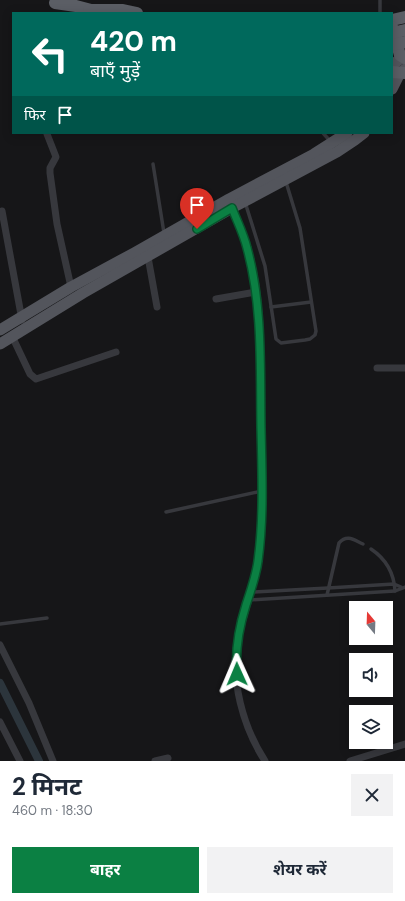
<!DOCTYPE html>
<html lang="hi">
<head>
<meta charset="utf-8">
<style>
  body { margin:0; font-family:"DM Sans","Noto Sans Devanagari",sans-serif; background:#f2f2f3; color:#1f2937; height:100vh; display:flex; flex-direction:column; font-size:15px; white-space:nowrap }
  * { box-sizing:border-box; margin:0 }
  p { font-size:13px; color:#747a83 }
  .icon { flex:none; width:22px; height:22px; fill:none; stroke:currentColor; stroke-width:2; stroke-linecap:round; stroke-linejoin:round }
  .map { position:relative; height:761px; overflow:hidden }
  .sheet { display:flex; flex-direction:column; background:#fff; flex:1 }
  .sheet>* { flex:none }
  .guide { position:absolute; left:12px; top:12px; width:381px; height:122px; border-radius:0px; box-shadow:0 2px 10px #0003; background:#00695c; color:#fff; overflow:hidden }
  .needle { width:26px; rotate:341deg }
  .controls { position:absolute; left:349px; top:601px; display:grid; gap:8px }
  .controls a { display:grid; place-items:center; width:44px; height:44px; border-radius:0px; background:#fff; box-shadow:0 2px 10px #0003; font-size:20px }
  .pin { position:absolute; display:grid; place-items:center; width:34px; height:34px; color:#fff; margin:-41px -17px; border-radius:50% 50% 50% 0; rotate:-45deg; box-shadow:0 0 4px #0007 }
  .pin .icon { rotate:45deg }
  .me { position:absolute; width:44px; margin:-22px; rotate:359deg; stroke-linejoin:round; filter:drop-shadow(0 0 3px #0008) }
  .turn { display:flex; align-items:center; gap:14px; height:84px; padding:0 12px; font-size:18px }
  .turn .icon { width:52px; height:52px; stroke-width:2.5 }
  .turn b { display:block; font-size:28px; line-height:34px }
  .then { display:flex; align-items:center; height:38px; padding:0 12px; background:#0003; gap:8px; font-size:15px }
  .round { display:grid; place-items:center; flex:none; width:42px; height:42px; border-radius:0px; background:#f2f2f3 }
  .head { display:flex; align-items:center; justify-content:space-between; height:68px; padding:0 12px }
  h1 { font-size:24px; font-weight:700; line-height:30px }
  .primary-button { display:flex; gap:8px; margin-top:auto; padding:8px 12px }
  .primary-button a { flex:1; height:46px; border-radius:0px; background:#0b8043; color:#fff; font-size:16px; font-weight:700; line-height:46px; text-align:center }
  .primary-button a+a { background:#f2f2f3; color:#1f2937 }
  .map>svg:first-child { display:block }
</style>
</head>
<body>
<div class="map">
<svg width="405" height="761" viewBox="0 0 405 761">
  <rect width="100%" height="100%" fill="#161618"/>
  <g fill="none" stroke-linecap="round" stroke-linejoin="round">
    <path stroke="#2c353c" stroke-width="8" d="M 0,683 L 39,761"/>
    <g stroke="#37383d" stroke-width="3.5">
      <path d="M 380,13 L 380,0"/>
      <path d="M 323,133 L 331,142"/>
      <path d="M 153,164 L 164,233"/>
      <path d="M 245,202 L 265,266 L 276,339 L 281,343 L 305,340 L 310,339 L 315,335 L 316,331 L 300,228 L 286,182"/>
      <path d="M 271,307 L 311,302"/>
      <path d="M 166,512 L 262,491"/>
      <path d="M 371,549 C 386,559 394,573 395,591"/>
      <path d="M 252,592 L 328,588 L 394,584 L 401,587"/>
      <path d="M 327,595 L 339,543 C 347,534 354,540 363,544"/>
      <path d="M 249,600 L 395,591 L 405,587"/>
      <path d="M 0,624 L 47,618"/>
    </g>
    <g stroke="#37383d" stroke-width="7">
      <path d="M 47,134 L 56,157 L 50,168 L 50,173 L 57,224 L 71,287"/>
      <path d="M 230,204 C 236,218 242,232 247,246 C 264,299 260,358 261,412 C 261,455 263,497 260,539 C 259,553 257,567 254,581 C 249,601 242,620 238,640 C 230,680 243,727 265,761"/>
      <path d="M 2,211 L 22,320"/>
      <path d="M 148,257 L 157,307"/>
      <path d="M 216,299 L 256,292"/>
      <path d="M 12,336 L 30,374 L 36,379 L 116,352"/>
      <path d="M 377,368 L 405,368"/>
      <path d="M 0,645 L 29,703 L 53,761"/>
      <path d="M 0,722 L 20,761"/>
      <path d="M 155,761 L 168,758"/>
      <path d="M 350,761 L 405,744"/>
    </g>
    <g stroke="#53555c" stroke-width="11">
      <path d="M 392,65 L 403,57"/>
      <path d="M 392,89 L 400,73 L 405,69"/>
      <path d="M 0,330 L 71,287 L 134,253 L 229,199 L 314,154 L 347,133"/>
      <path d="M 0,344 L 83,293 L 232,208 L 337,152 L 355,140 L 364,133"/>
    </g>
    <g stroke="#5b5e65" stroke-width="12">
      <path d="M 55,3 L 76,6 L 95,11"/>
      <path d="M 89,10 L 123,10 L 137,13"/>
      <path d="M 392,20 L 405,17"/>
      <path d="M 392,27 L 400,55 L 405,58"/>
      <path d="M 392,72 L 405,73"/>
    </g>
    <g stroke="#5b5e65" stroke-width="12">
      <path d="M 392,33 L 405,30"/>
      <path d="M 392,45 L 405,42"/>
    </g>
  </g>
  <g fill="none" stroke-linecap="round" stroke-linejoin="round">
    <g stroke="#07532c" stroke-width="10">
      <path id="route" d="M 197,229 L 232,208 C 237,221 244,235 247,248 C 263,306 260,369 261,428 C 262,473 264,517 258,561 C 256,576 251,590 246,605 C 239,627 235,651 237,674"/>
    </g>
    <use href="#route" stroke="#0b8043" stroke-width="7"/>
  </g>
</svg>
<div class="controls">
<a><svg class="needle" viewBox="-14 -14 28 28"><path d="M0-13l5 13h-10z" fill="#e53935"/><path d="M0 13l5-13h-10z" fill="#747a83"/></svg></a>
<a><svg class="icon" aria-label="sound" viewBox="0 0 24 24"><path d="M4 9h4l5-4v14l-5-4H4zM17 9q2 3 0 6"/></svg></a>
<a><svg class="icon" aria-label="layers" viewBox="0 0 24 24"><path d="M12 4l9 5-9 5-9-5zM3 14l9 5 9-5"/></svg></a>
</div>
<div class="pin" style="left:197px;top:229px;background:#d93025"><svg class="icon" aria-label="arrive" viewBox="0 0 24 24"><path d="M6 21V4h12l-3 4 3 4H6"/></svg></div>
<svg class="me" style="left:237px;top:674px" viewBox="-20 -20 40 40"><path d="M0-17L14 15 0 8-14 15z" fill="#0b8043" stroke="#fff" stroke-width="4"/></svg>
<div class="guide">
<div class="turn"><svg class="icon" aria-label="left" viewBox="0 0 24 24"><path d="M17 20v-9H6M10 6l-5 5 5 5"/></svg><div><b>420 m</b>बाएँ मुड़ें</div></div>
<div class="then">फिर<svg class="icon" aria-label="arrive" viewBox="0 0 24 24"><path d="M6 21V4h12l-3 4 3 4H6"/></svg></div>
</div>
</div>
<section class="sheet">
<div class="head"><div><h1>2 मिनट</h1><p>460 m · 18:30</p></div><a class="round"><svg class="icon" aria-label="close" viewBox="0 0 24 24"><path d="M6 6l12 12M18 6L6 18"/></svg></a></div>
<div class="primary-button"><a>बाहर</a><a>शेयर करें</a></div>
</section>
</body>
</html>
